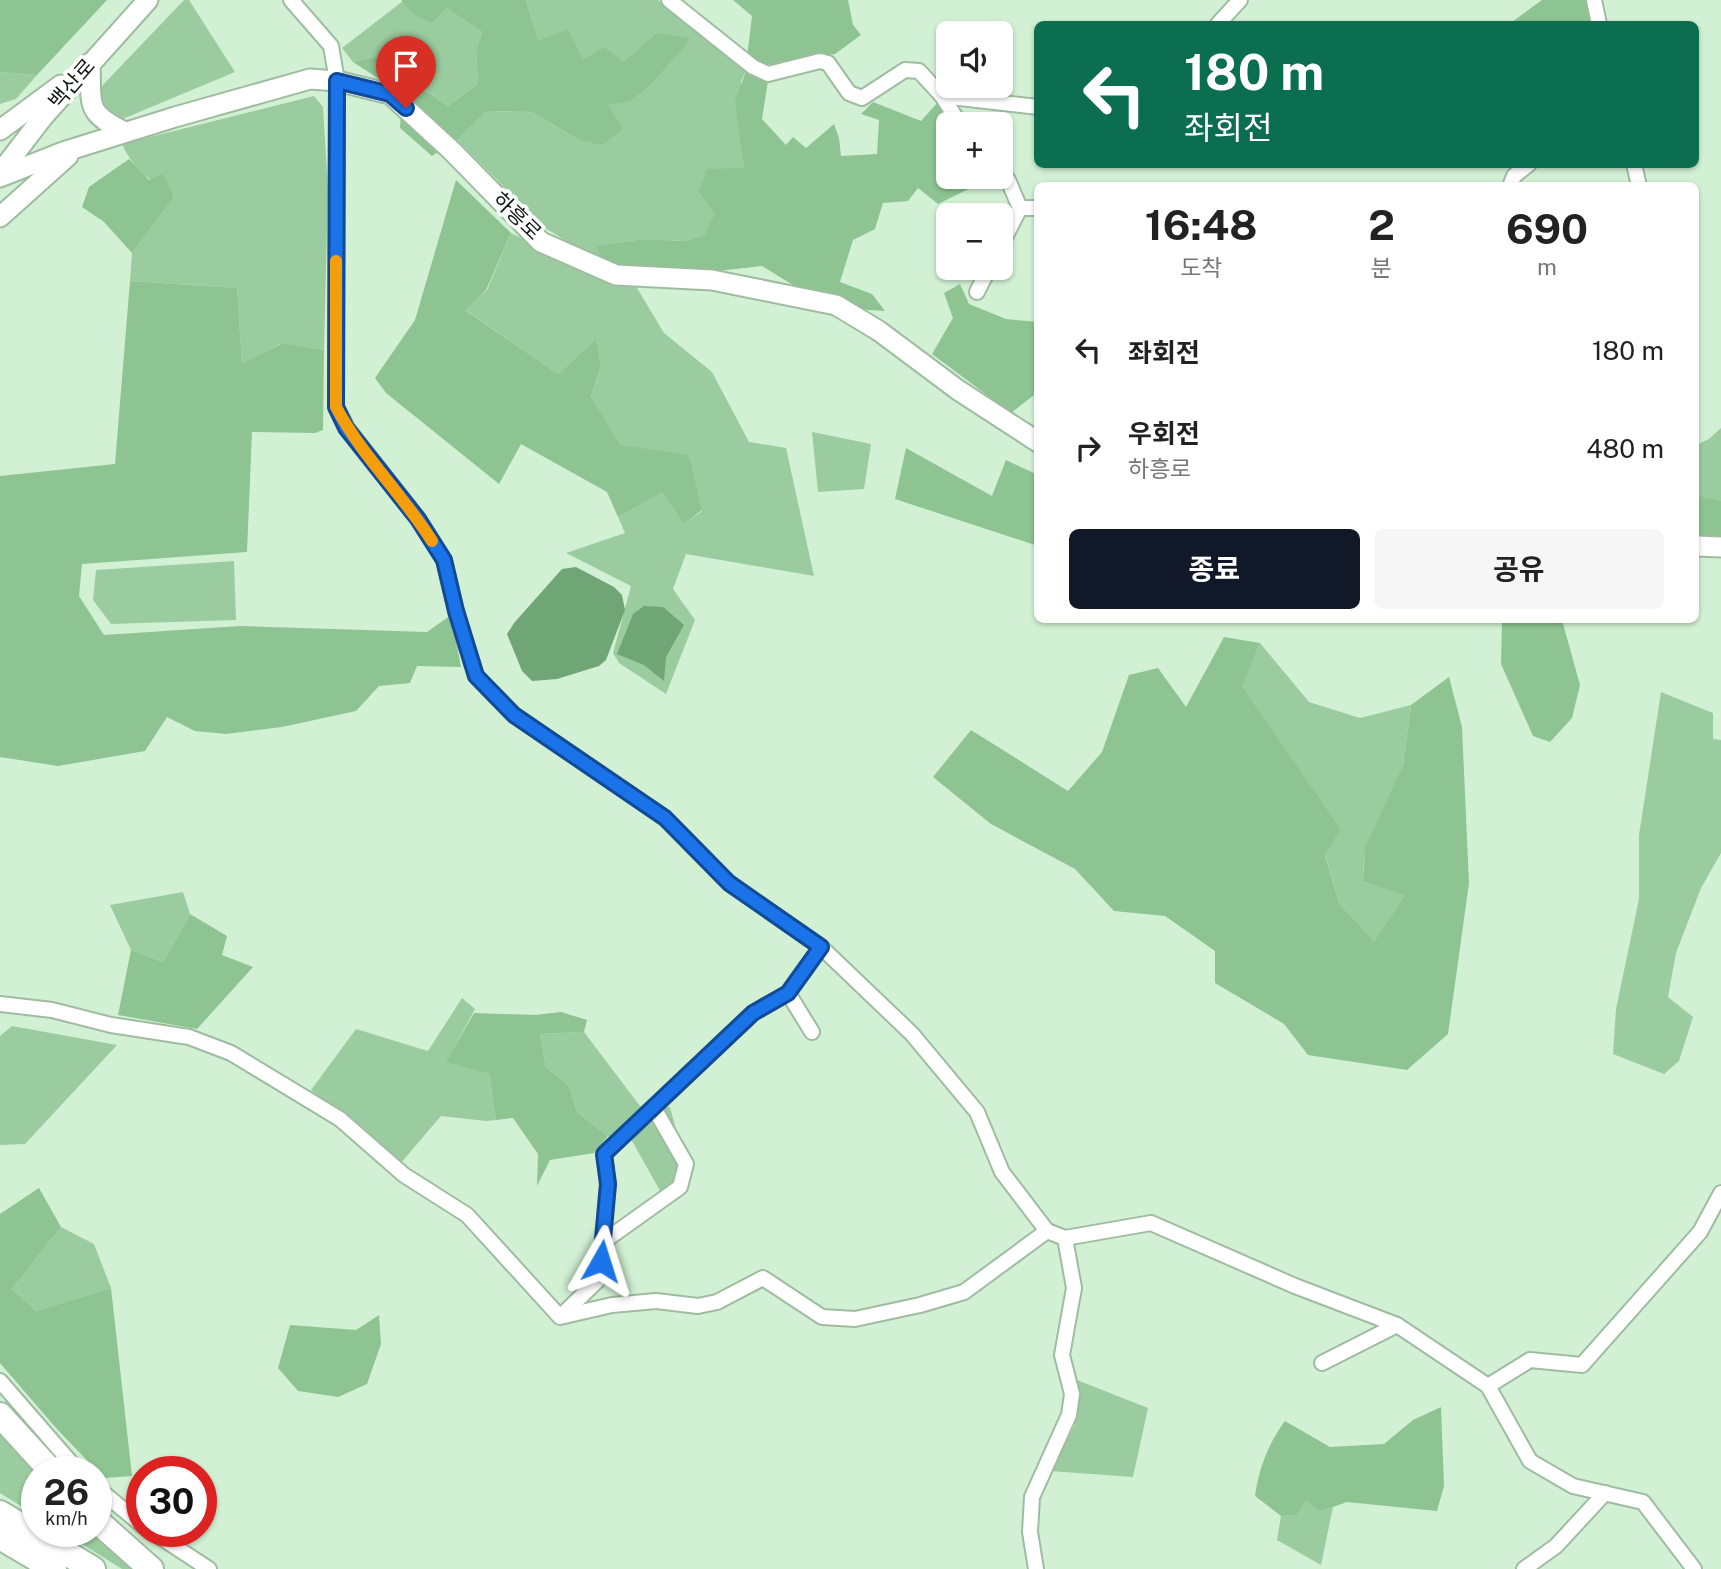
<!DOCTYPE html>
<html lang="ko">
<head>
<meta charset="utf-8">
<style>
  body { margin:0; font-family:"Public Sans","Noto Sans KR",sans-serif; background:#f6f6f6; color:#222; height:100vh; display:flex; flex-direction:column; font-size:26px; white-space:nowrap }
  * { box-sizing:border-box; margin:0 }
  p { font-size:23px; color:#767676 }
  .icon { flex:none; width:38px; height:38px; fill:none; stroke:currentColor; stroke-width:2; stroke-linecap:round; stroke-linejoin:round }
  .map { position:relative; flex:1; overflow:hidden }
  .sheet { position:absolute; left:1034px; top:182px; width:665px; height:441px; display:flex; flex-direction:column; background:#fff; border-radius:10px; box-shadow:0 2px 5px #0004 }
  .sheet>* { flex:none }
  .guide { position:absolute; left:1034px; top:21px; width:665px; height:147px; border-radius:10px; box-shadow:0 2px 5px #0004; background:#0b6e4f; color:#fff; overflow:hidden }
  .buttons { position:absolute; left:936px; top:21px; display:grid; gap:14px }
  .buttons a { display:grid; place-items:center; width:77px; height:77px; border-radius:10px; background:#fff; box-shadow:0 2px 5px #0004; font-size:35px }
  .speed { position:absolute; left:21px; top:1456px; display:flex; gap:14px; font-size:35px; font-weight:700; text-align:center }
  .speed>* { display:grid; place-content:center; width:91px; height:91px; border-radius:50%; background:#fff; box-shadow:0 2px 5px #0004; line-height:1 }
  .speed small { font-size:18px; font-weight:400 }
  .speed .limit { border:10px solid #d22; background:#fff; color:#111 }
  .pin { position:absolute; display:grid; place-items:center; width:60px; height:60px; color:#fff; margin:-72px -30px; border-radius:50% 50% 50% 0; rotate:-45deg; box-shadow:0 0 7px #0007 }
  .pin .icon { rotate:45deg }
  .me { position:absolute; width:77px; margin:-38px; rotate:6deg; stroke-linejoin:round; filter:drop-shadow(0 0 5px #0008) }
  .turn { display:flex; align-items:center; gap:24px; height:147px; padding:0 35px; font-size:32px }
  .turn .icon { width:91px; height:91px; stroke-width:2.5 }
  .turn b { display:block; font-size:49px; line-height:60px }
  .eta { display:flex; justify-content:space-evenly; align-items:center; height:119px; text-align:center }
  .eta b { font-size:42px; font-weight:700; line-height:49px }
  .primary-button { display:flex; gap:14px; margin-top:auto; padding:14px 35px }
  .primary-button a { flex:1; height:80px; border-radius:10px; background:#111827; color:#fff; font-size:28px; font-weight:700; line-height:80px; text-align:center }
  .primary-button a+a { background:#f6f6f6; color:#222 }
  ul { padding:0; list-style:none }
  li { display:flex; align-items:center; gap:21px; height:98px; padding:0 35px }
  li div { flex:1 }
  li b { display:block; font-size:26px }
  li em { font-style:normal }
  .map>svg:first-child { display:block }
</style>
</head>
<body>
<div class="map">
<svg width="1721" height="1569" viewBox="0 0 1721 1569">
  <rect width="100%" height="100%" fill="#d2f1d4"/>
  <g fill="#9bcc9f">
    <path d="M 184,0 L 189,0 L 235,72 L 120,120 L 106,113 L 100,88 Z"/>
    <path d="M 526,0 L 658,0 L 746,71 L 741,81 L 744,169 L 704,235 L 685,241 L 643,239 L 598,246 L 601,262 L 545,228 L 457,140 L 487,111 L 531,112 L 580,140 L 607,105 L 624,62 L 583,60 L 538,42 Z"/>
    <path d="M 403,1 L 414,15 L 446,8 L 482,32 L 476,51 L 478,84 L 448,106 L 375,57 L 353,62 L 342,48 Z"/>
    <path d="M 0,72 L 37,75 L 16,99 L 0,104 Z"/>
    <path d="M 314,96 L 323,107 L 328,190 L 324,350 L 282,343 L 242,365 L 237,288 L 130,281 L 132,253 L 174,195 C 151,182 133,169 122,144 Z"/>
    <path d="M 511,233 L 606,279 L 634,283 L 664,333 L 712,372 L 749,442 L 786,448 L 814,576 L 686,554 L 673,589 L 695,620 L 666,694 L 619,663 L 613,653 L 631,586 L 566,553 L 625,533 L 618,517 L 662,493 L 684,524 L 702,511 L 689,456 L 620,446 L 591,396 L 601,365 L 596,341 L 558,374 L 464,309 L 487,290 Z"/>
    <path d="M 1721,428 L 1721,501 L 1696,497 L 1696,445 L 1709,439 Z"/>
    <path d="M 812,432 L 871,444 L 864,489 L 818,492 Z"/>
    <path d="M 234,561 L 236,620 L 111,624 L 93,600 L 96,570 Z"/>
    <path d="M 1260,643 L 1309,702 L 1360,718 L 1411,705 L 1403,765 L 1364,858 L 1363,881 L 1406,896 L 1374,943 L 1339,903 L 1325,854 L 1341,829 L 1241,687 Z"/>
    <path d="M 1661,692 L 1713,713 L 1713,739 L 1721,740 L 1721,853 L 1701,888 L 1676,953 L 1668,997 L 1693,1017 L 1679,1061 L 1664,1074 L 1613,1054 L 1616,1009 L 1639,899 L 1639,835 Z"/>
    <path d="M 183,892 L 190,914 L 163,962 L 131,950 L 110,905 Z"/>
    <path d="M 462,998 L 475,1009 L 447,1061 L 489,1074 L 496,1120 L 486,1121 L 441,1116 L 400,1164 L 311,1090 L 356,1029 L 428,1051 Z"/>
    <path d="M 12,1026 L 117,1045 L 25,1144 L 0,1145 L 0,1036 Z"/>
    <path d="M 584,1032 L 640,1106 L 670,1107 L 690,1183 L 664,1198 L 631,1139 L 608,1136 L 577,1112 L 569,1086 L 546,1067 L 540,1034 Z"/>
    <path d="M 61,1227 L 94,1244 L 111,1288 L 36,1311 L 12,1289 Z"/>
    <path d="M 1077,1380 L 1148,1408 L 1133,1477 L 1050,1471 L 1075,1425 Z"/>
    <path d="M 0,1431 L 37,1472 L 37,1516 L 0,1493 Z"/>
    <path d="M 1306,1499 L 1319,1512 L 1333,1507 L 1321,1565 L 1277,1540 L 1281,1516 L 1297,1515 Z"/>
    <path d="M 61,1531 L 96,1531 L 134,1569 L 122,1569 Z"/>
  </g>
  <g fill="#8dc492">
    <path d="M 0,0 L 107,0 L 37,75 L 0,72 Z"/>
    <path d="M 401,0 L 526,0 L 538,41 L 568,29 L 583,60 L 604,47 L 624,62 L 657,33 L 691,39 L 649,86 L 630,101 L 608,105 L 623,129 L 602,145 L 580,140 L 531,112 L 487,111 L 457,140 L 432,156 L 400,128 L 402,94 L 353,62 L 375,57 L 448,106 L 478,84 L 476,51 L 482,32 L 446,8 L 432,23 L 414,15 Z"/>
    <path d="M 733,0 L 848,0 L 853,25 L 861,35 L 835,54 L 765,65 L 747,57 L 752,16 Z"/>
    <path d="M 1542,0 L 1586,0 L 1593,24 L 1509,24 Z"/>
    <path d="M 746,71 L 768,81 L 762,119 L 786,145 L 793,137 L 806,148 L 834,124 L 839,138 L 841,156 L 877,154 L 879,120 L 861,114 L 873,102 L 921,121 L 938,102 L 954,124 L 948,124 L 948,177 L 993,177 L 938,204 L 918,188 L 908,201 L 883,203 L 875,229 L 853,240 L 840,282 L 872,294 L 885,311 L 868,310 L 801,290 L 762,266 L 709,272 L 627,271 L 601,262 L 597,246 L 643,239 L 685,241 L 704,235 L 715,214 L 699,192 L 707,169 L 744,168 L 735,101 Z"/>
    <path d="M 129,159 L 149,180 L 163,174 L 174,196 L 132,253 L 104,222 L 82,207 L 89,187 Z"/>
    <path d="M 456,180 L 511,233 L 486,290 L 465,310 L 558,374 L 596,340 L 601,365 L 591,396 L 620,445 L 689,455 L 702,510 L 684,524 L 662,493 L 618,517 L 607,492 L 521,444 L 499,484 L 386,393 L 375,378 L 415,320 Z"/>
    <path d="M 130,281 L 237,288 L 242,364 L 283,343 L 324,350 L 323,430 L 315,433 L 252,432 L 247,552 L 82,564 L 79,596 L 104,635 L 240,626 L 427,632 L 451,615 L 461,667 L 417,666 L 410,683 L 379,686 L 356,711 L 282,727 L 226,734 L 195,731 L 167,717 L 145,751 L 58,766 L 0,757 L 0,476 L 115,464 Z"/>
    <path d="M 960,284 L 969,304 L 1006,319 L 1038,322 L 1038,392 L 1011,413 L 932,354 L 953,318 L 944,293 Z"/>
    <path d="M 906,448 L 992,496 L 1006,460 L 1038,475 L 1038,546 L 895,499 Z"/>
    <path d="M 1698,496 L 1721,501 L 1721,537 L 1696,535 L 1696,497 Z"/>
    <path d="M 1502,620 L 1562,620 L 1580,685 L 1572,718 L 1550,742 L 1533,736 L 1501,664 Z"/>
    <path d="M 1224,637 L 1260,643 L 1242,687 L 1341,829 L 1325,855 L 1339,903 L 1374,942 L 1405,896 L 1363,881 L 1365,848 L 1403,765 L 1411,705 L 1449,677 L 1462,727 L 1469,883 L 1448,1034 L 1407,1070 L 1308,1055 L 1284,1024 L 1215,983 L 1215,951 L 1165,916 L 1114,911 L 1075,869 L 991,824 L 933,777 L 971,730 L 1068,791 L 1102,752 L 1129,675 L 1158,668 L 1186,707 Z"/>
    <path d="M 190,914 L 227,936 L 222,955 L 253,967 L 197,1029 L 118,1015 L 131,950 L 163,962 Z"/>
    <path d="M 561,1012 L 587,1020 L 584,1032 L 540,1034 L 546,1067 L 569,1086 L 577,1112 L 608,1136 L 594,1153 L 550,1160 L 537,1186 L 538,1154 L 513,1118 L 496,1120 L 489,1074 L 446,1062 L 474,1013 L 535,1015 Z"/>
    <path d="M 39,1188 L 61,1227 L 12,1289 L 36,1311 L 111,1288 L 132,1476 L 104,1478 L 56,1428 L 0,1363 L 0,1214 Z"/>
    <path d="M 379,1315 L 381,1344 L 367,1384 L 338,1397 L 298,1391 L 278,1368 L 290,1325 L 356,1330 Z"/>
    <path d="M 1441,1407 L 1444,1486 L 1437,1511 L 1347,1502 L 1319,1512 L 1306,1500 L 1297,1515 L 1281,1516 L 1255,1496 C 1259,1468 1268,1444 1285,1421 L 1330,1447 L 1384,1444 L 1413,1420 Z"/>
  </g>
  <g fill="#70a575">
    <path d="M 576,567 L 614,587 L 622,595 L 625,610 L 606,660 L 599,666 L 557,679 L 532,681 L 522,671 L 507,634 L 514,623 L 562,569 Z"/>
    <path d="M 644,606 L 663,607 L 684,625 L 666,657 L 664,681 L 644,665 L 617,654 L 633,614 Z"/>
  </g>
  <g fill="none" stroke-linecap="round" stroke-linejoin="round">
    <g stroke="#9fbca1" stroke-width="18">
      <g id="street">
        <path d="M 291,0 L 331,46 L 337,81 L 336,407 L 347,428 L 418,519 L 444,560 L 456,611 L 476,676 L 514,715 L 665,818 L 729,883 L 821,947 L 912,1034 L 977,1112 L 1002,1172 L 1047,1231 L 1065,1238 L 1151,1223 L 1295,1286 L 1397,1325 L 1488,1386 L 1530,1461 L 1573,1486 L 1643,1502 L 1694,1569"/>
        <path d="M 669,0 L 753,67 L 768,74 L 820,61 L 828,63 L 849,93 L 862,98 L 905,70 L 919,71 L 942,96 L 960,124"/>
        <path d="M 1594,0 L 1599,24"/>
        <path d="M 1218,24 L 1240,0"/>
        <path d="M 942,96 L 1038,107"/>
        <path d="M 1634,164 L 1639,186"/>
        <path d="M 1001,172 L 1008,180 L 1020,208 L 1038,208"/>
        <path d="M 1510,186 L 1514,176 L 1529,164"/>
        <path d="M 1001,245 L 1020,208"/>
        <path d="M 977,292 L 989,268"/>
        <path d="M 788,993 L 812,1032"/>
        <path d="M 0,1004 L 52,1010 L 111,1025 L 189,1037 L 231,1053 L 340,1119 L 404,1175 L 467,1215 L 560,1317 L 612,1305 L 656,1301 L 698,1306 L 717,1302 L 763,1278 L 822,1317 L 855,1319 L 920,1305 L 964,1292 L 1047,1231"/>
        <path d="M 603,1242 L 608,1184 L 604,1154 L 753,1013 L 788,993 L 821,947"/>
        <path d="M 561,1316 L 598,1280 L 603,1242 L 680,1187 L 686,1164 L 654,1108"/>
        <path d="M 1322,1363 L 1397,1325"/>
        <path d="M 0,1381 L 79,1472"/>
        <path d="M 1488,1386 L 1530,1360 L 1582,1365 L 1700,1232 L 1721,1193"/>
        <path d="M 96,1487 L 142,1525"/>
        <path d="M 151,1531 L 209,1569"/>
        <path d="M 1036,1569 L 1030,1532 L 1032,1497 L 1069,1415 L 1072,1394 L 1062,1355 L 1074,1288 L 1065,1238"/>
        <path d="M 1524,1569 L 1556,1546 L 1605,1493"/>
      </g>
    </g>
    <g stroke="#9fbca1" stroke-width="23">
      <g id="secondary">
        <path d="M 90,63 C 92,105 84,112 125,132"/>
        <path d="M 0,130 L 61,85"/>
        <path d="M 0,173 L 43,117 L 148,0"/>
        <path d="M 0,177 L 63,152 L 175,117 L 310,79 L 337,81 L 390,94 L 452,151 L 541,242 L 616,275 L 712,280 L 836,305 L 879,331 L 958,390 L 1038,442"/>
        <path d="M 0,217 L 68,156"/>
        <path d="M 1696,546 L 1721,547"/>
      </g>
    </g>
    <g stroke="#9fbca1" stroke-width="28">
      <g id="highway">
        <path d="M 0,1415 L 52,1472"/>
        <path d="M 0,1513 L 93,1569"/>
        <path d="M 96,1520 L 151,1569"/>
        <path d="M 0,1537 L 54,1569"/>
      </g>
    </g>
    <use href="#street" stroke="#fff" stroke-width="14"/>
    <use href="#secondary" stroke="#fff" stroke-width="19"/>
    <use href="#highway" stroke="#fff" stroke-width="24"/>
  </g>
  <g fill="none" stroke-linecap="round" stroke-linejoin="round">
    <g stroke="#114b97" stroke-width="18">
      <path id="route" d="M 406,108 L 390,94 L 337,81 L 336,407 L 346,428 L 418,519 L 444,560 L 456,611 L 476,676 L 514,715 L 665,818 L 729,883 L 821,947 L 788,993 L 753,1013 L 604,1154 L 608,1184 L 601,1261"/>
    </g>
    <use href="#route" stroke="#1a73e8" stroke-width="12"/>
    <path stroke="#f59e0b" stroke-width="12" d="M 336,261 L 336,407 C 362,456 403,495 432,541"/>
  </g>
  <g text-anchor="middle" stroke-width="7" stroke-linejoin="round" paint-order="stroke">
    <g font-size="21" fill="#0f1a10" stroke="#fff">
      <text transform="translate(72 84) rotate(-49)" y="7">백산로</text>
      <text transform="translate(517 216) rotate(44)" y="7">하흥로</text>
    </g>
  </g>
</svg>
<div class="buttons">
<a><svg class="icon" aria-label="sound" viewBox="0 0 24 24"><path d="M4 9h4l5-4v14l-5-4H4zM17 9q2 3 0 6"/></svg></a>
<a>+</a>
<a>−</a>
</div>
<div class="speed"><div>26<small>km/h</small></div><div class="limit">30</div></div>
<div class="pin" style="left:406px;top:108px;background:#d93025"><svg class="icon" aria-label="arrive" viewBox="0 0 24 24"><path d="M6 21V4h12l-3 4 3 4H6"/></svg></div>
<svg class="me" style="left:601px;top:1261px" viewBox="-20 -20 40 40"><path d="M0-17L14 15 0 8-14 15z" fill="#1a73e8" stroke="#fff" stroke-width="4"/></svg>
<div class="guide">
<div class="turn"><svg class="icon" aria-label="left" viewBox="0 0 24 24"><path d="M17 20v-9H6M10 6l-5 5 5 5"/></svg><div><b>180 m</b>좌회전</div></div>
</div>
<section class="sheet">
<div class="eta">
<div><b>16:48</b><p>도착</p></div>
<div><b>2</b><p>분</p></div>
<div><b>690</b><p>m</p></div>
</div>
<ul>
<li><svg class="icon" aria-label="left" viewBox="0 0 24 24"><path d="M17 20v-9H6M10 6l-5 5 5 5"/></svg><div><b>좌회전</b></div><em>180 m</em></li>
<li><svg class="icon" aria-label="right" viewBox="0 0 24 24"><path d="M7 20v-9h11M14 6l5 5-5 5"/></svg><div><b>우회전</b><p>하흥로</p></div><em>480 m</em></li>
</ul>
<div class="primary-button"><a>종료</a><a>공유</a></div>
</section>
</div>
</body>
</html>
